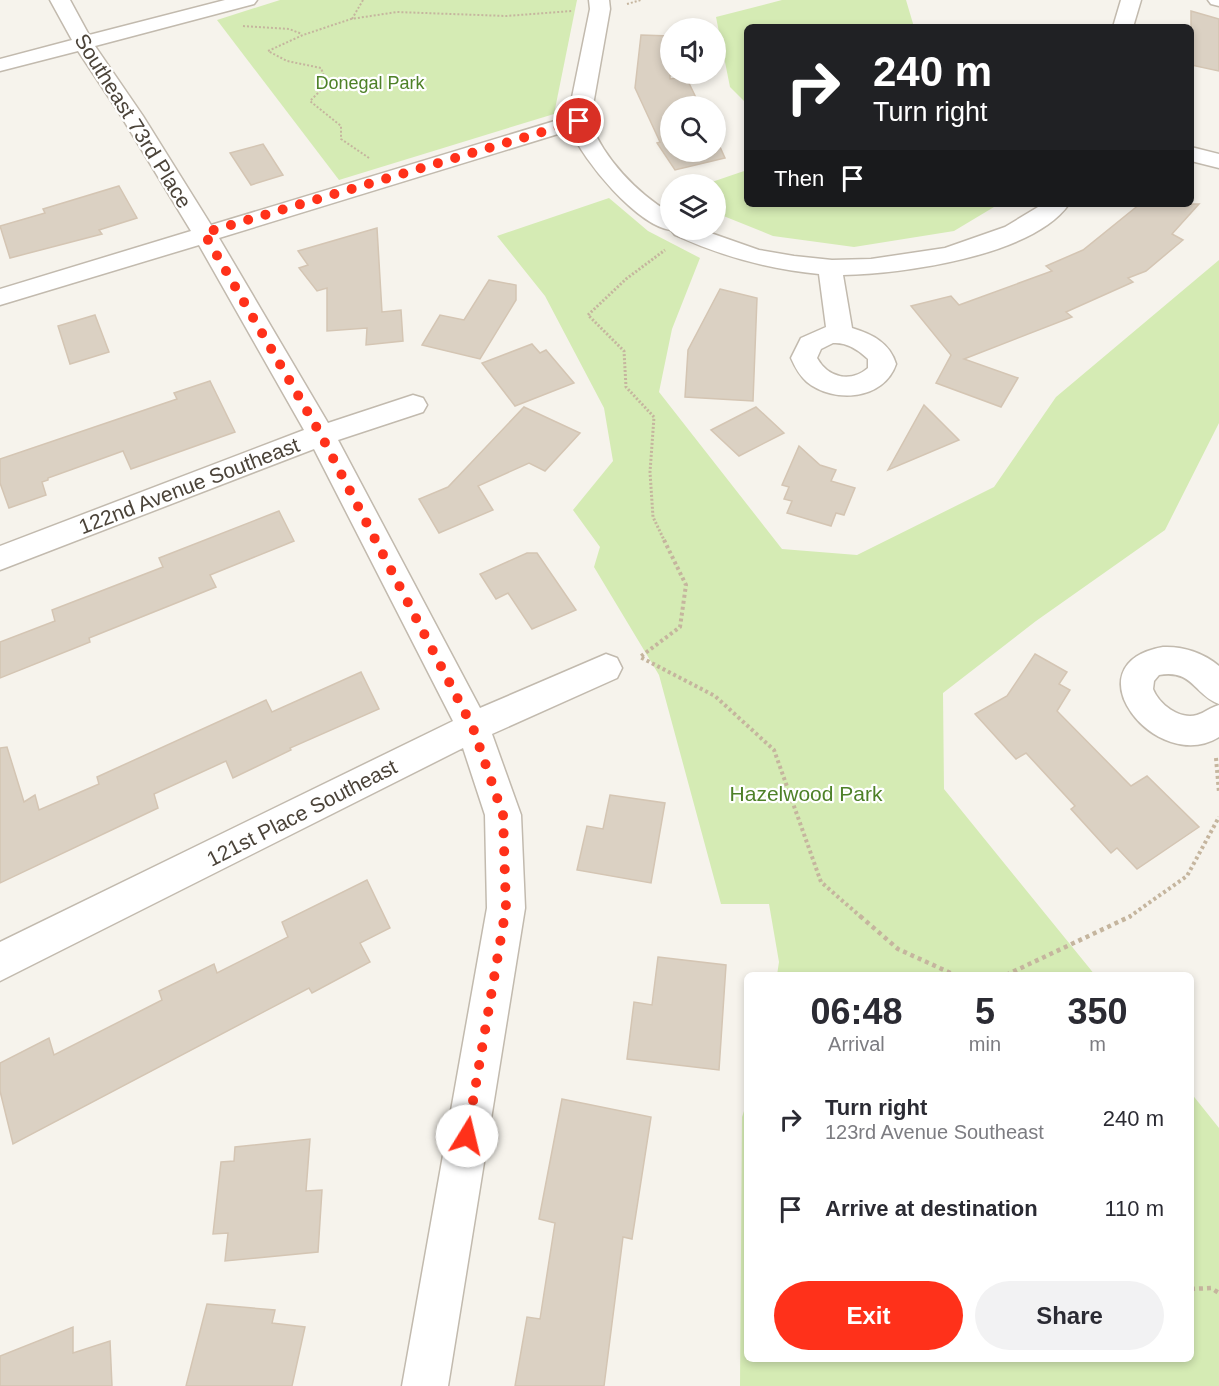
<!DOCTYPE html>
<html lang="en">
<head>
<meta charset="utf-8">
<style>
  body { margin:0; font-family:Helvetica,sans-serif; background:#f2f2f3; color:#2b2b33; height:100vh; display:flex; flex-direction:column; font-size:22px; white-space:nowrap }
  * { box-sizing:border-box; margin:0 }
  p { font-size:20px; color:#7c7c81 }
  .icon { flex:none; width:33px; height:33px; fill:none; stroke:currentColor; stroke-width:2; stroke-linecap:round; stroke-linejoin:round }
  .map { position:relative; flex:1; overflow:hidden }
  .side { position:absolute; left:744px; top:972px; width:450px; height:390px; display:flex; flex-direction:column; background:#fff; border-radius:9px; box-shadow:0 3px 9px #0003 }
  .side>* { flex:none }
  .hud { position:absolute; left:744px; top:24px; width:450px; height:183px; border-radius:9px; box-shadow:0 3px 9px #0003; background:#202124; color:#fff; overflow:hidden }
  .buttons { position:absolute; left:660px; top:18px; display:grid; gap:12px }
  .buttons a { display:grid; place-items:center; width:66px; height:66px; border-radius:50%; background:#fff; box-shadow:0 3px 9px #0003; font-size:30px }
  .pin { position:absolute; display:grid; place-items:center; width:51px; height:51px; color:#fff; margin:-26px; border:3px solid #fff; border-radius:50%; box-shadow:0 2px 6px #0007 }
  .me { position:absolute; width:66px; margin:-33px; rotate:9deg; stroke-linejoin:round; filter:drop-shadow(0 0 4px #0008) }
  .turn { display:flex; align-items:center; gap:21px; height:126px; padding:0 30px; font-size:27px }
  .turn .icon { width:78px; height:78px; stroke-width:2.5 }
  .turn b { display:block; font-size:42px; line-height:51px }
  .then { display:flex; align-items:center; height:57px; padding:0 30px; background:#0003; gap:12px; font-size:22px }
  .eta { display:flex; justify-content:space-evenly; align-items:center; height:102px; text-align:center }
  .eta b { font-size:36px; font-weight:800; line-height:42px }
  .primary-button { display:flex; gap:12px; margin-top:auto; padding:12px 30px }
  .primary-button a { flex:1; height:69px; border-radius:36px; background:#ff311a; color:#fff; font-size:24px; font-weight:800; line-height:69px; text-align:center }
  .primary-button a+a { background:#f2f2f3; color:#2b2b33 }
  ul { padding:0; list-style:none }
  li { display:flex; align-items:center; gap:18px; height:90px; padding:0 30px }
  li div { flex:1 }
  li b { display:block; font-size:22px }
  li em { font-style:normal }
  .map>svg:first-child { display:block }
</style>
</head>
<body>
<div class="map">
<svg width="1219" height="1386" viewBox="0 0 1219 1386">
  <rect width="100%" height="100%" fill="#f6f3ec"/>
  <g fill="#d5ebb4">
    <path d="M 280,0 L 577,0 L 554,114 L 339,180 L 217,20 Z"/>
    <path d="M 782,0 L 906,0 L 914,27 L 747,27 L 747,104 L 730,87 L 716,17 Z"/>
    <path d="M 747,170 L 747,204 L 999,204 L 954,231 L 854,247 L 773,236 L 716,213 L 716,184 L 706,184 Z"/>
    <path d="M 609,198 L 648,231 L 700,258 L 672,329 L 659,392 L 782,549 L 857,555 L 994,487 L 1056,397 L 1219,260 L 1219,423 L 1165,530 L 1036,621 L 943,693 L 944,789 L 1095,975 L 777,975 L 779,962 L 769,904 L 721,904 L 659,675 L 594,567 L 600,547 L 573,510 L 613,461 L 604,408 L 545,296 L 497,236 Z"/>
    <path d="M 1191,1093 L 1219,1128 L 1219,1386 L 740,1386 L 742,1117 L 747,1102 L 747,1359 L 1191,1359 Z"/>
  </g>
  <g fill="#dbd1c3" stroke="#d4c5b3" stroke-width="1.5">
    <path d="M 1191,11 L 1219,19 L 1219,71 L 1191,65 Z"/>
    <path d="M 641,35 L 670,36 L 670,79 L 686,77 L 700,106 L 670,106 L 670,152 L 716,152 L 716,138 L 725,158 L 675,170 L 657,143 L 660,142 L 635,88 Z"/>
    <path d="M 263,144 L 283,175 L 251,185 L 230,153 Z"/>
    <path d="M 119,186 L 137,218 L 99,230 L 102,234 L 10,258 L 0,226 L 45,213 L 43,209 Z"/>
    <path d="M 1140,204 L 1199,204 L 1172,234 L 1183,240 L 1146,271 L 1128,278 L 1133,282 L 1066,312 L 1072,317 L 964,359 L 1018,378 L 1001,407 L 936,383 L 951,355 L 911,306 L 951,296 L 959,305 L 1052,271 L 1046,266 L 1083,250 Z"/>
    <path d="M 377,228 L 382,312 L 401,310 L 403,341 L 366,345 L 367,328 L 327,331 L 327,288 L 317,291 L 299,268 L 308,265 L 298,251 Z"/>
    <path d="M 489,280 L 516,285 L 516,300 L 480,359 L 422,345 L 440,315 L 464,320 Z"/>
    <path d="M 720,289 L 757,298 L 753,401 L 685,397 L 688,350 Z"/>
    <path d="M 95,315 L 109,352 L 70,364 L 58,326 Z"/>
    <path d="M 532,344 L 540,353 L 546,350 L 574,383 L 515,406 L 482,363 Z"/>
    <path d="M 210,381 L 235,432 L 131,469 L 123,451 L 48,478 L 48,480 L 42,482 L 46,495 L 9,508 L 0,483 L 0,459 L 177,399 L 174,393 Z"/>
    <path d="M 924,405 L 959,440 L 888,470 Z"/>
    <path d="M 524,407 L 580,433 L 545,471 L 529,463 L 478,486 L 493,510 L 439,533 L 419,499 L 448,487 Z"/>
    <path d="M 756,407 L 784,433 L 739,456 L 711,430 Z"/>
    <path d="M 799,446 L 820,465 L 836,470 L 831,481 L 855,488 L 844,515 L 836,513 L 831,526 L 787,513 L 792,501 L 784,499 L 789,487 L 782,485 Z"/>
    <path d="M 279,511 L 294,541 L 210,575 L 216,587 L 89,638 L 90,642 L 0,678 L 0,642 L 55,621 L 52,610 L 163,567 L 159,558 Z"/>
    <path d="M 527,553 L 537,553 L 576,610 L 532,629 L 508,593 L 496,599 L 480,574 Z"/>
    <path d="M 1035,654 L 1067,672 L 1059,684 L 1070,690 L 1057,711 L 1131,786 L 1147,776 L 1199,827 L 1137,869 L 1117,848 L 1111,853 L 1071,809 L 1075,806 L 1026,753 L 1016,759 L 975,714 L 1007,696 Z"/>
    <path d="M 361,672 L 379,709 L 290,748 L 291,750 L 233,778 L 226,761 L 154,794 L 158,808 L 0,883 L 0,748 L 7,747 L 24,802 L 35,795 L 39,810 L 99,784 L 97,777 L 266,700 L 272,712 Z"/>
    <path d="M 610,795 L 665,803 L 651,883 L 577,870 L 587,826 L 603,829 Z"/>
    <path d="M 367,880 L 390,928 L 360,943 L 370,962 L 312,993 L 309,988 L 13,1144 L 0,1091 L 0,1063 L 49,1038 L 54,1055 L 162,1000 L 159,991 L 214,964 L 217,973 L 288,937 L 282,922 Z"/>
    <path d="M 658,957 L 726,965 L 719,1070 L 627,1059 L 634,1002 L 652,1005 Z"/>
    <path d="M 562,1099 L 651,1117 L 632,1239 L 623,1237 L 604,1386 L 515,1386 L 527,1317 L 540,1319 L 555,1223 L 539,1219 Z"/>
    <path d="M 310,1139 L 306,1191 L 322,1190 L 318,1252 L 225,1261 L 228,1233 L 213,1234 L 221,1162 L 234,1161 L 235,1147 Z"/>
    <path d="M 207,1304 L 275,1310 L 272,1323 L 305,1327 L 292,1386 L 186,1386 Z"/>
    <path d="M 73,1327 L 73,1353 L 110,1341 L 112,1386 L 0,1386 L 0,1356 Z"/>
  </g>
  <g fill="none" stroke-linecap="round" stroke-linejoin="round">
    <g stroke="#c2baae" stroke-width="3">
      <g id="minor">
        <path d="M 50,0 L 70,0 L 89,35 L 225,0 L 257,0 L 254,4 L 95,46 L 143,116 L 211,225 L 568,117 L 590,9 L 589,0 L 609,0 L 610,9 L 590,122 C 604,159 637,193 670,213 L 670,230 L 702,230 L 759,250 L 794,256 L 832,260 L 871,259 L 945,248 L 1005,227 L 1043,204 L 1069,204 C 1033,256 902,274 843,275 L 852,328 C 872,334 890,343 896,364 C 884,400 834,404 807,382 C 799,375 795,367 791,358 L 801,338 L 826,327 L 819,274 C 768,269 721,256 675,235 L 671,230 C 638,226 583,161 571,130 L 219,238 L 328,423 L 413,395 L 423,398 L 427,405 L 423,412 L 338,440 L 480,708 L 606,654 L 617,658 L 622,668 L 617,678 L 492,734 L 521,815 L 525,908 L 448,1386 L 402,1386 L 487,908 L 485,815 L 463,748 L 0,981 L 0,942 L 453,721 L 314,449 L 0,570 L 0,546 L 304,430 L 199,245 L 0,305 L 0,289 L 191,231 L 121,116 L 78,51 L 0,71 L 0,59 L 72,40 ZM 833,343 C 846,342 859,350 868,359 L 868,368 C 851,383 828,378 817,358 L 821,349 Z"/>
        <path d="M 1121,0 L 1141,0 L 1133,27 L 1113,27 Z"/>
        <path d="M 1208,0 L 1219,0 L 1219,6 L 1211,4 Z"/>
        <path d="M 1191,147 L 1219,154 L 1219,168 L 1191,161 Z"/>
        <path d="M 1163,647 C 1183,646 1204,653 1219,666 L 1219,704 C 1194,695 1193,669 1159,675 L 1154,681 L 1153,689 C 1159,704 1179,720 1197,715 C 1204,713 1211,707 1219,705 L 1219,737 C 1157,776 1067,664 1163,647 Z"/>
      </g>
    </g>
    <g stroke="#c5b59e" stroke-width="2" stroke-dasharray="2 2" stroke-linecap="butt">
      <path d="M 627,4 L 641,0"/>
      <path d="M 352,19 L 363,0"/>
      <path d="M 243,26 L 289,29 L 302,34"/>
      <path d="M 369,158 L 341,139 L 341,126 L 310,101 L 327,84 L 321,68 L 287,61 L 268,51 L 303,35 L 351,19 L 397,12 L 506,16 L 572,11"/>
    </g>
    <path stroke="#c5b59e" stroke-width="3" stroke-dasharray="2 2" stroke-linecap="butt" d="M 665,542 L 653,517 L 650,472 L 654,417 L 626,387 L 624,351 L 588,315 L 626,279 L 665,250"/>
    <g stroke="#c5b59e" stroke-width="4" stroke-dasharray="3 3" stroke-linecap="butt">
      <path d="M 664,540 L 686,585 L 680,627 L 640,657 L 715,696 L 774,750 L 821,882 L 861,917"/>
      <path d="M 1216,758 L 1219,793"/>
      <path d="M 1129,917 L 1187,876 L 1219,817"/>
    </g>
    <g stroke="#c5b59e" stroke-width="4.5" stroke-dasharray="4 4" stroke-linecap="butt">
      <path d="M 860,916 L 898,949 L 955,975"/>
      <path d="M 1006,975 L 1131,916"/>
      <path d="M 1191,1289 L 1211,1288 L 1219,1293"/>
    </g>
    <use href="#minor" fill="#fff" fill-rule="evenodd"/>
  </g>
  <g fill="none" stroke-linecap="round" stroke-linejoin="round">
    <path stroke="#ff311a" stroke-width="10" stroke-dasharray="0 18" d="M 467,1136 L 506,908 L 503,815 L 473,728 L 321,435 L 204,233 L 579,121"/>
  </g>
  <g text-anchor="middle" stroke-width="4.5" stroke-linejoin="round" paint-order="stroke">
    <g font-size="18" fill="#4e8128" stroke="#fff">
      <text x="370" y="89">Donegal Park</text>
    </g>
    <g font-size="21" fill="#4b4339" stroke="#fff">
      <text transform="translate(133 121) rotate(58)" y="7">Southeast 73rd Place</text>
      <text transform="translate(189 486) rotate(-21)" y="7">122nd Avenue Southeast</text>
      <text transform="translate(302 813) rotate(-27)" y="7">121st Place Southeast</text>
    </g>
    <g font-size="21" fill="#4e8128" stroke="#fff">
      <text x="806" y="801">Hazelwood Park</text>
    </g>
  </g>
</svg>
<div class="buttons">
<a><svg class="icon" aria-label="sound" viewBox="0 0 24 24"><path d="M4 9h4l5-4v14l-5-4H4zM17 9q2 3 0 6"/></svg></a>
<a><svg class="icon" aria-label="search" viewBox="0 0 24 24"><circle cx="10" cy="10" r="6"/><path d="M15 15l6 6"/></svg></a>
<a><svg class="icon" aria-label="layers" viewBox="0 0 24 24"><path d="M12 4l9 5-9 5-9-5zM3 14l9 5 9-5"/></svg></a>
</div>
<div class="pin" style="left:579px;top:121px;background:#d93025"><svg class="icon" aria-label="arrive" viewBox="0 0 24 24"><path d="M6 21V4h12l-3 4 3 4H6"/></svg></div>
<svg class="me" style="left:467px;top:1136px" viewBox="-20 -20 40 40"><circle r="19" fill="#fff"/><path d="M0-13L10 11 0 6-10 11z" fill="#ff311a"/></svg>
<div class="hud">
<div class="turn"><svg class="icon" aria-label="right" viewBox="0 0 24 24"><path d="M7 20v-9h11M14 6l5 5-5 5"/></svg><div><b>240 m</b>Turn right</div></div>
<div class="then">Then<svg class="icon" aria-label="arrive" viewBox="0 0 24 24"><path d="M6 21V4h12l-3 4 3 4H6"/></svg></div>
</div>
<section class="side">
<div class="eta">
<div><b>06:48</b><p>Arrival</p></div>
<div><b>5</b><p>min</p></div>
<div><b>350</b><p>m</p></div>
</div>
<ul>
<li><svg class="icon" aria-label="right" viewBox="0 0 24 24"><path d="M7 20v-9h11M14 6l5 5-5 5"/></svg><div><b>Turn right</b><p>123rd Avenue Southeast</p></div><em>240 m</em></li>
<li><svg class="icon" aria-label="arrive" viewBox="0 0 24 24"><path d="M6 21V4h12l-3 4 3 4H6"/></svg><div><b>Arrive at destination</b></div><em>110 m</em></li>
</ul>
<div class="primary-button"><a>Exit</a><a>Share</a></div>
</section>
</div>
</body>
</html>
